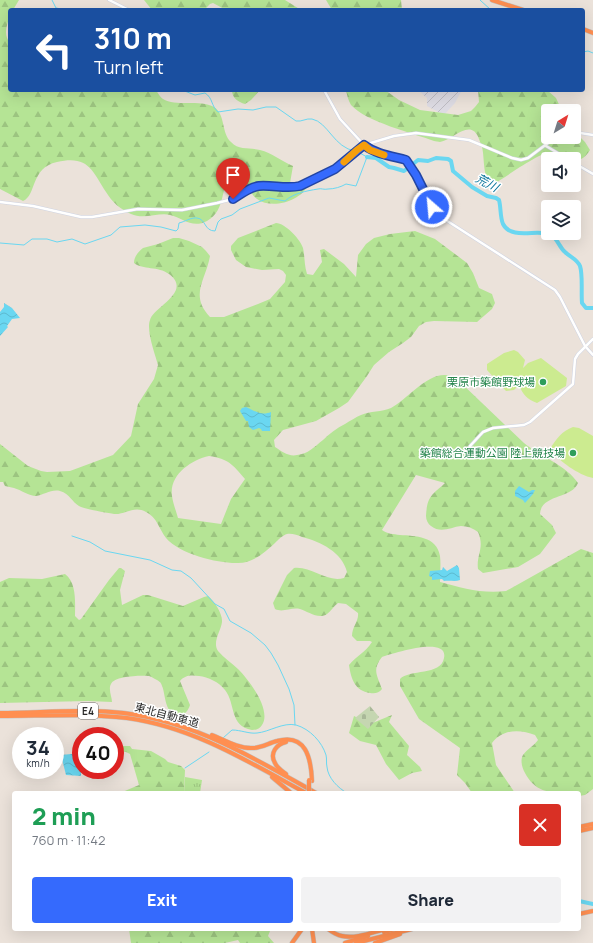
<!DOCTYPE html>
<html lang="en">
<head>
<meta charset="utf-8">
<style>
  body { margin:0; font-family:Manrope,"Noto Sans JP",sans-serif; background:#f2f2f3; color:#1f2937; height:100vh; display:flex; flex-direction:column; font-size:15px; white-space:nowrap }
  * { box-sizing:border-box; margin:0 }
  p { font-size:13px; color:#747a83 }
  .icon { flex:none; width:22px; height:22px; fill:none; stroke:currentColor; stroke-width:2; stroke-linecap:round; stroke-linejoin:round }
  .map { position:relative; flex:1; overflow:hidden }
  .side { position:absolute; left:12px; top:791px; width:569px; height:140px; display:flex; flex-direction:column; background:#fff; border-radius:4px; box-shadow:0 4px 16px #0002 }
  .side>* { flex:none }
  .banner { position:absolute; left:8px; top:8px; width:577px; height:84px; border-radius:4px; box-shadow:0 4px 16px #0002; background:#1a4fa0; color:#fff; overflow:hidden }
  .needle { width:26px; rotate:38deg }
  .buttons { position:absolute; left:541px; top:104px; display:grid; gap:8px }
  .buttons a { display:grid; place-items:center; width:40px; height:40px; border-radius:4px; background:#fff; box-shadow:0 4px 16px #0002; font-size:20px }
  .speed { position:absolute; left:12px; top:727px; display:flex; gap:8px; font-size:20px; font-weight:700; text-align:center }
  .speed>* { display:grid; place-content:center; width:52px; height:52px; border-radius:50%; background:#fff; box-shadow:0 4px 16px #0002; line-height:1 }
  .speed small { font-size:10px; font-weight:400 }
  .speed .limit { border:6px solid #d22; background:#fff; color:#111 }
  .pin { position:absolute; display:grid; place-items:center; width:34px; height:34px; color:#fff; margin:-41px -17px; border-radius:50% 50% 50% 0; rotate:-45deg; box-shadow:0 0 4px #0007 }
  .pin .icon { rotate:45deg }
  .me { position:absolute; width:44px; margin:-22px; rotate:333deg; stroke-linejoin:round; filter:drop-shadow(0 0 3px #0008) }
  .turn { display:flex; align-items:center; gap:14px; height:84px; padding:0 20px; font-size:18px }
  .turn .icon { width:52px; height:52px; stroke-width:2.5 }
  .turn b { display:block; font-size:28px; line-height:34px }
  .round { display:grid; place-items:center; flex:none; width:42px; height:42px; border-radius:4px; background:#f2f2f3 }
  .summary { display:flex; align-items:center; justify-content:space-between; height:68px; padding:0 20px }
  h1 { font-size:24px; font-weight:800; line-height:30px; color:#1e9e55 }
  .primary-button { display:flex; gap:8px; margin-top:auto; padding:8px 20px }
  .primary-button a { flex:1; height:46px; border-radius:4px; background:#356afd; color:#fff; font-size:16px; font-weight:800; line-height:46px; text-align:center }
  .primary-button a+a { background:#f2f2f3; color:#1f2937 }
  .map>svg:first-child { display:block }
</style>
</head>
<body>
<div class="map">
<svg width="593" height="943" viewBox="0 0 593 943">
  <defs>
    <pattern id="industrial-furrows" width="10" height="10" patternUnits="userSpaceOnUse"><rect width="10" height="10" fill="#dddbe3"/><path d="M-1 1l2-2M0 10L10 0M9 11l2-2" fill="none" stroke="#bebcc3"/></pattern>
    <pattern id="grass-tufts" width="24" height="20" patternUnits="userSpaceOnUse"><rect width="24" height="20" fill="#b5e495"/><path d="M3 7l-1-3M5 7V3M7 7l1-3M15 17l-1-3M17 17v-4M19 17l1-3" fill="none" stroke="#9cc480"/></pattern>
    <pattern id="forest-firs" width="22" height="20" patternUnits="userSpaceOnUse"><rect width="22" height="20" fill="#b5e495"/><path d="M5 1l3.5 6h-7zM16 11l3.5 6h-7z" fill="#9cc480"/></pattern>
    <pattern id="cemetery-stones" width="16" height="16" patternUnits="userSpaceOnUse"><rect width="16" height="16" fill="#c5d6b1"/><path d="M2 7V4a2 2 0 0 1 4 0v3zM10 15v-3a2 2 0 0 1 4 0v3z" fill="#a9b898"/></pattern>
    <pattern id="water-waves" width="16" height="10" patternUnits="userSpaceOnUse"><rect width="16" height="10" fill="#6ad7f1"/><path d="M0 5q4-4 8 0t8 0" fill="none" stroke="#5cb9cf"/></pattern>
  </defs>
  <rect width="100%" height="100%" fill="#ebe2da"/>
  <path fill="url(#industrial-furrows)" d="M 418,90 L 462,90 L 455,103 L 444,115 L 427,106 L 427,98 Z"/>
  <path fill="url(#grass-tufts)" d="M 185,777 L 202,780 L 200,793 L 184,793 Z"/>
  <g fill="url(#forest-firs)" fill-rule="evenodd">
    <path d="M 0,0 L 19,0 L 13,10 L 10,10 C 10,22 1,32 10,43 L 10,90 L 156,90 C 158,93 160,97 163,99 C 175,107 200,99 214,107 C 226,115 221,133 231,142 C 239,151 250,147 260,150 C 272,153 281,161 293,166 L 290,183 L 308,185 C 301,201 272,210 257,199 C 247,192 247,172 232,173 C 220,184 227,210 207,221 C 192,229 183,218 170,215 C 159,212 144,220 131,214 C 120,209 112,202 106,192 C 92,171 89,155 57,162 C 30,168 37,195 23,201 L 0,189 Z"/>
    <path d="M 144,0 L 285,0 L 301,10 L 226,10 L 213,3 L 210,4 L 204,10 L 152,10 Z"/>
    <path d="M 326,0 L 401,0 L 402,10 L 332,10 Z"/>
    <path d="M 232,90 L 260,90 L 251,100 L 245,104 C 238,102 232,98 232,90 Z"/>
    <path d="M 346,90 L 385,90 L 399,100 L 420,110 L 458,115 L 471,111 L 475,107 L 479,102 L 478,90 L 547,90 L 556,98 L 562,111 L 548,111 L 548,137 L 574,137 L 574,131 L 585,142 L 590,150 C 577,171 569,151 552,152 C 539,152 505,178 492,185 C 482,177 485,159 482,147 C 481,144 480,142 479,139 C 471,117 453,140 440,142 C 439,142 435,141 434,141 C 413,133 366,122 351,105 C 348,100 347,95 346,90 Z"/>
    <path d="M 276,223 C 285,223 301,240 303,248 C 305,257 304,264 307,274 L 313,275 L 322,262 L 320,250 L 324,249 L 344,264 L 356,277 L 358,255 L 366,244 L 374,238 L 390,234 L 415,231 L 435,239 L 467,263 L 473,273 L 479,288 L 492,294 L 495,303 L 492,309 L 477,322 L 434,321 L 426,322 L 419,326 L 411,337 L 403,343 L 389,352 L 374,365 L 367,376 L 348,402 L 339,408 L 316,421 L 283,430 L 274,440 L 275,447 C 281,451 289,457 297,455 C 308,454 314,447 323,440 C 329,434 337,428 345,424 C 350,421 356,417 361,415 C 370,411 382,412 391,408 C 410,398 435,362 458,380 L 524,443 C 540,456 567,466 578,483 C 572,499 541,494 540,514 L 552,525 L 556,533 L 540,554 L 518,567 L 483,573 L 478,569 C 476,555 485,548 478,532 C 473,528 467,526 461,526 C 451,527 441,534 431,526 C 428,524 426,520 426,516 C 427,496 432,495 445,483 L 416,475 L 382,530 C 387,534 393,534 400,535 C 415,536 437,536 440,556 C 441,564 440,574 440,582 C 462,588 482,594 506,591 L 581,549 L 593,553 L 593,789 L 585,795 L 579,796 L 579,793 C 557,793 537,796 525,773 C 522,768 520,760 523,755 C 527,749 534,746 538,740 L 535,735 C 520,729 502,729 492,743 L 496,765 L 515,793 L 472,793 L 465,783 L 457,775 L 460,748 L 419,719 L 400,686 L 400,679 C 409,669 441,676 444,658 C 449,635 391,654 382,657 C 372,670 377,675 382,689 C 379,693 375,694 370,693 C 355,691 351,679 349,665 C 356,656 365,653 372,642 L 370,641 L 357,641 L 352,636 C 352,627 359,621 358,613 L 346,604 L 338,603 C 334,606 331,611 327,614 C 319,620 307,611 300,609 C 291,607 283,613 275,609 L 273,603 L 287,575 L 294,568 C 312,566 326,583 344,578 L 347,572 C 342,552 321,542 302,537 C 298,535 291,533 287,534 C 283,535 278,540 275,543 C 264,553 252,564 236,563 C 216,563 180,554 166,538 C 159,529 157,517 146,512 C 134,505 125,515 114,514 C 108,513 84,509 79,506 C 72,502 70,494 60,491 C 51,489 44,495 36,496 C 29,496 21,490 14,488 C 11,487 8,487 5,486 L 3,482 L 0,482 L 0,444 L 28,466 L 41,471 L 47,472 L 70,471 L 113,455 L 131,436 L 138,404 L 154,379 L 158,365 C 155,354 146,330 150,320 C 153,307 193,292 169,274 C 158,266 143,270 134,263 C 134,257 138,252 143,248 L 158,244 L 173,238 L 179,238 L 189,241 L 202,247 L 206,251 L 210,256 C 206,280 189,295 210,317 L 224,317 L 258,304 L 270,299 L 285,282 L 286,275 L 283,271 L 279,269 L 262,270 L 246,267 L 236,260 L 231,250 L 231,246 L 238,238 ZM 209,456 C 229,459 232,464 245,479 L 231,499 L 221,524 L 178,518 C 176,511 173,503 172,496 C 169,475 191,460 209,456 Z"/>
    <path d="M 119,568 L 121,568 L 125,571 L 120,590 L 122,605 L 143,595 L 148,595 L 183,606 L 204,597 L 208,596 C 214,601 223,614 222,622 C 221,631 212,642 218,651 C 224,658 232,663 238,669 C 249,680 272,710 262,725 C 260,729 256,730 252,730 C 229,726 236,704 225,690 C 219,682 208,677 199,676 C 191,675 185,675 180,681 L 190,705 C 188,711 185,715 179,715 C 162,714 167,691 160,682 C 157,680 152,677 149,676 C 141,675 114,676 111,684 C 108,689 112,697 112,702 L 88,701 L 0,703 L 0,582 L 9,578 L 42,579 L 65,574 C 77,583 75,603 75,616 L 79,620 L 81,619 L 109,580 Z"/>
    <path d="M 392,715 L 389,722 L 409,746 L 407,755 L 420,767 L 422,771 L 412,773 L 399,780 L 386,764 L 376,745 L 360,741 L 349,733 L 354,716 L 370,724 Z"/>
    <path d="M 115,746 L 130,746 L 132,749 L 151,751 L 165,759 L 168,762 L 181,766 L 185,770 L 184,793 L 120,793 L 139,785 L 130,754 L 126,752 L 115,751 Z"/>
    <path d="M 129,929 L 265,929 L 270,931 L 268,936 L 274,943 L 240,943 L 238,940 L 225,943 L 131,943 Z"/>
  </g>
  <path fill="url(#cemetery-stones)" d="M 370,706 L 379,717 L 368,729 L 355,718 Z"/>
  <g fill="#cceb90">
    <path d="M 514,350 L 518,352 L 525,360 L 523,368 L 528,363 L 541,358 L 567,378 L 566,386 L 537,403 C 527,399 523,395 519,385 L 514,390 L 506,391 L 487,370 L 487,364 L 504,353 Z"/>
    <path d="M 573,427 L 579,428 L 593,436 L 593,478 C 578,475 559,461 550,449 C 556,439 562,431 573,427 Z"/>
  </g>
  <g fill="url(#water-waves)">
    <path d="M 4,303 L 12,308 L 20,318 L 12,319 L 7,326 L 8,327 L 0,336 L 0,312 L 4,307 Z"/>
    <path d="M 246,407 C 255,411 261,416 271,412 L 270,431 L 262,431 L 261,429 L 259,428 L 253,430 L 249,427 L 248,421 L 246,421 L 240,411 L 242,408 Z"/>
    <path d="M 519,486 L 529,492 L 532,490 L 535,490 L 533,494 L 525,503 L 523,500 L 515,496 L 515,491 Z"/>
    <path d="M 457,565 L 459,568 L 460,580 C 455,582 450,580 444,581 L 442,579 L 432,580 L 432,577 L 429,576 L 430,571 L 442,570 L 443,567 L 447,571 Z"/>
    <path d="M 81,753 L 81,776 L 66,775 L 61,755 Z"/>
  </g>
  <g fill="none" stroke-linecap="round" stroke-linejoin="round">
    <g stroke="#6ad7f1" stroke-width="1">
      <path d="M 52,0 L 56,8 L 67,10"/>
      <path d="M 480,0 L 491,10"/>
      <path d="M 583,52 L 588,51 L 593,53"/>
      <path d="M 182,90 L 195,95 L 205,93 C 213,98 211,106 218,112 L 238,109 L 253,110 L 266,107 L 276,107 L 296,121 C 302,122 306,118 312,119 C 328,122 334,148 355,151"/>
      <path d="M 0,243 L 24,245 L 32,239 L 47,239 L 57,242 L 72,239 L 85,244 L 111,235 L 120,227 L 145,225 L 161,227 L 176,231 L 178,229 L 179,223 C 184,222 192,217 197,218 C 206,219 204,231 215,231 L 218,222 L 221,219 L 232,215 L 240,209 L 269,198 L 285,201 C 294,193 306,191 318,189 C 321,188 324,190 328,189 C 334,189 341,187 346,184 L 356,186 L 367,157 L 358,152"/>
      <path d="M 72,536 L 90,542 L 105,551 L 150,560 L 172,570 L 181,571 L 191,578 L 215,604 L 224,609 L 230,621 L 251,633 L 265,645 L 271,653 L 278,665 L 289,689 L 294,705 L 295,725"/>
      <path d="M 223,738 L 232,730 C 241,730 249,734 257,733 C 269,732 283,722 296,725 C 310,729 322,742 326,755 C 327,759 326,763 327,767 C 328,778 338,788 347,793"/>
      <path d="M 185,768 L 209,752"/>
    </g>
    <g stroke="#6ad7f1" stroke-width="4">
      <path d="M 367,157 L 376,158 L 389,167 L 394,168 L 404,171 L 418,160 L 428,161 L 436,158 L 448,159 L 451,161 L 453,171 L 472,187 L 487,196 L 496,198 L 499,200 C 501,207 500,217 503,224 C 512,241 539,228 551,235 C 558,239 559,247 565,252 C 570,257 577,259 580,266 C 583,275 581,293 582,303 L 586,308 L 593,308"/>
      <path d="M 579,901 L 593,904"/>
    </g>
    <g stroke="#cfd4e2" stroke-width="3.5">
      <g id="minor">
        <path d="M 109,0 L 129,10"/>
        <path d="M 324,90 L 340,119 L 364,145 L 370,150 L 380,154 L 406,159 C 420,176 425,198 438,215 L 555,290 L 560,297 L 585,346 L 593,355"/>
        <path d="M 574,132 L 593,135"/>
        <path d="M 546,146 L 568,159"/>
        <path d="M 574,163 L 593,174"/>
        <path d="M 0,202 L 33,206 L 81,217 L 92,217 L 138,209 L 182,210 L 217,203 L 233,199 L 253,188 L 259,186 L 294,187 L 300,186 L 335,169 L 364,145 L 394,136 L 416,133 L 469,140 L 512,158 L 521,160 L 528,158 L 556,137"/>
        <path d="M 470,446 L 483,432 L 493,428 L 524,425 L 530,422 L 573,384 L 575,359 L 578,354 L 593,339"/>
      </g>
    </g>
    <g stroke="#c3c3c3" stroke-width="5">
      <g id="highway">
        <path d="M 492,0 L 523,10"/>
        <path d="M 583,29 L 593,33"/>
        <path d="M 0,713 C 37,713 75,709 112,712 C 187,717 252,757 316,793"/>
        <path d="M 0,716 C 42,716 85,713 127,718 C 193,727 249,762 306,793"/>
        <path d="M 212,735 C 224,740 240,749 253,748 C 261,748 269,743 277,741 C 306,733 311,758 312,781"/>
        <path d="M 286,774 C 282,771 277,768 275,763 C 269,753 277,744 286,742"/>
        <path d="M 272,777 L 291,793"/>
        <path d="M 579,827 L 593,824"/>
        <path d="M 579,831 L 593,828"/>
        <path d="M 579,914 L 593,911"/>
        <path d="M 312,929 L 314,943"/>
        <path d="M 328,929 C 332,932 337,935 342,936 C 356,939 373,932 386,929"/>
        <path d="M 384,932 L 395,929"/>
        <path d="M 292,943 L 302,929"/>
        <path d="M 345,943 L 368,936"/>
        <path d="M 356,943 L 412,929"/>
        <path d="M 375,943 L 400,934"/>
      </g>
    </g>
    <use href="#minor" stroke="#fff" stroke-width="2.5"/>
    <use href="#highway" stroke="#ff8f51" stroke-width="4"/>
    <g stroke="#c3c3c3" stroke-width="5" stroke-linecap="butt">
      <path id="highway-bridge" d="M 309,780 L 309,793"/>
    </g>
    <use href="#highway-bridge" stroke="#ff8f51" stroke-width="4"/>
  </g>
  <g fill="none" stroke-linecap="round" stroke-linejoin="round">
    <g stroke="#2245a4" stroke-width="10">
      <path id="route" d="M 233,199 C 241,194 250,187 259,186 C 273,185 287,189 300,186 L 335,169 L 364,145 C 376,154 391,156 406,160 L 416,175 L 432,207"/>
    </g>
    <use href="#route" stroke="#356afd" stroke-width="7"/>
    <path stroke="#f59e0b" stroke-width="7" d="M 344,162 L 357,150 L 364,145 L 370,150 L 384,155"/>
  </g>
  <g fill="#2e9e5b" stroke="#fff" stroke-width="1.5">
    <circle cx="543" cy="382" r="4"/>
    <circle cx="573" cy="453" r="4"/>
  </g>
  <g text-anchor="middle" stroke-width="3" stroke-linejoin="round" paint-order="stroke">
    <rect fill="#fff" stroke="#696969" stroke-width="1" x="78" y="703" width="20" height="16" rx="3"/>
    <g font-size="10" font-weight="bold" fill="#292929">
      <text x="88" y="715">E4</text>
    </g>
    <g font-size="11" fill="#27864d" stroke="#fff" text-anchor="end">
      <text x="535" y="386">栗原市築館野球場</text>
      <text x="565" y="457">築館総合運動公園 陸上競技場</text>
    </g>
    <g font-size="11" fill="#292929" stroke="#fff">
      <text transform="translate(167 715) rotate(15)" y="4">東北自動車道</text>
    </g>
    <g font-size="12" font-style="italic" fill="#0a749b" stroke="#fff">
      <text transform="translate(487 183) rotate(28)" y="4">荒川</text>
    </g>
  </g>
</svg>
<div class="buttons">
<a><svg class="needle" viewBox="-14 -14 28 28"><path d="M0-13l5 13h-10z" fill="#e53935"/><path d="M0 13l5-13h-10z" fill="#747a83"/></svg></a>
<a><svg class="icon" aria-label="sound" viewBox="0 0 24 24"><path d="M4 9h4l5-4v14l-5-4H4zM17 9q2 3 0 6"/></svg></a>
<a><svg class="icon" aria-label="layers" viewBox="0 0 24 24"><path d="M12 4l9 5-9 5-9-5zM3 14l9 5 9-5"/></svg></a>
</div>
<div class="speed"><div>34<small>km/h</small></div><div class="limit">40</div></div>
<div class="pin" style="left:233px;top:199px;background:#d93025"><svg class="icon" aria-label="arrive" viewBox="0 0 24 24"><path d="M6 21V4h12l-3 4 3 4H6"/></svg></div>
<svg class="me" style="left:432px;top:207px" viewBox="-20 -20 40 40"><circle r="17" fill="#356afd" stroke="#fff" stroke-width="3"/><path d="M0-11L8 9 0 5-8 9z" fill="#fff"/></svg>
<div class="banner">
<div class="turn"><svg class="icon" aria-label="left" viewBox="0 0 24 24"><path d="M17 20v-9H6M10 6l-5 5 5 5"/></svg><div><b>310 m</b>Turn left</div></div>
</div>
<section class="side">
<div class="summary"><div><h1>2 min</h1><p>760 m · 11:42</p></div><a class="round" style="background:#d93025;color:#fff"><svg class="icon" aria-label="close" viewBox="0 0 24 24"><path d="M6 6l12 12M18 6L6 18"/></svg></a></div>
<div class="primary-button"><a>Exit</a><a>Share</a></div>
</section>
</div>
</body>
</html>
